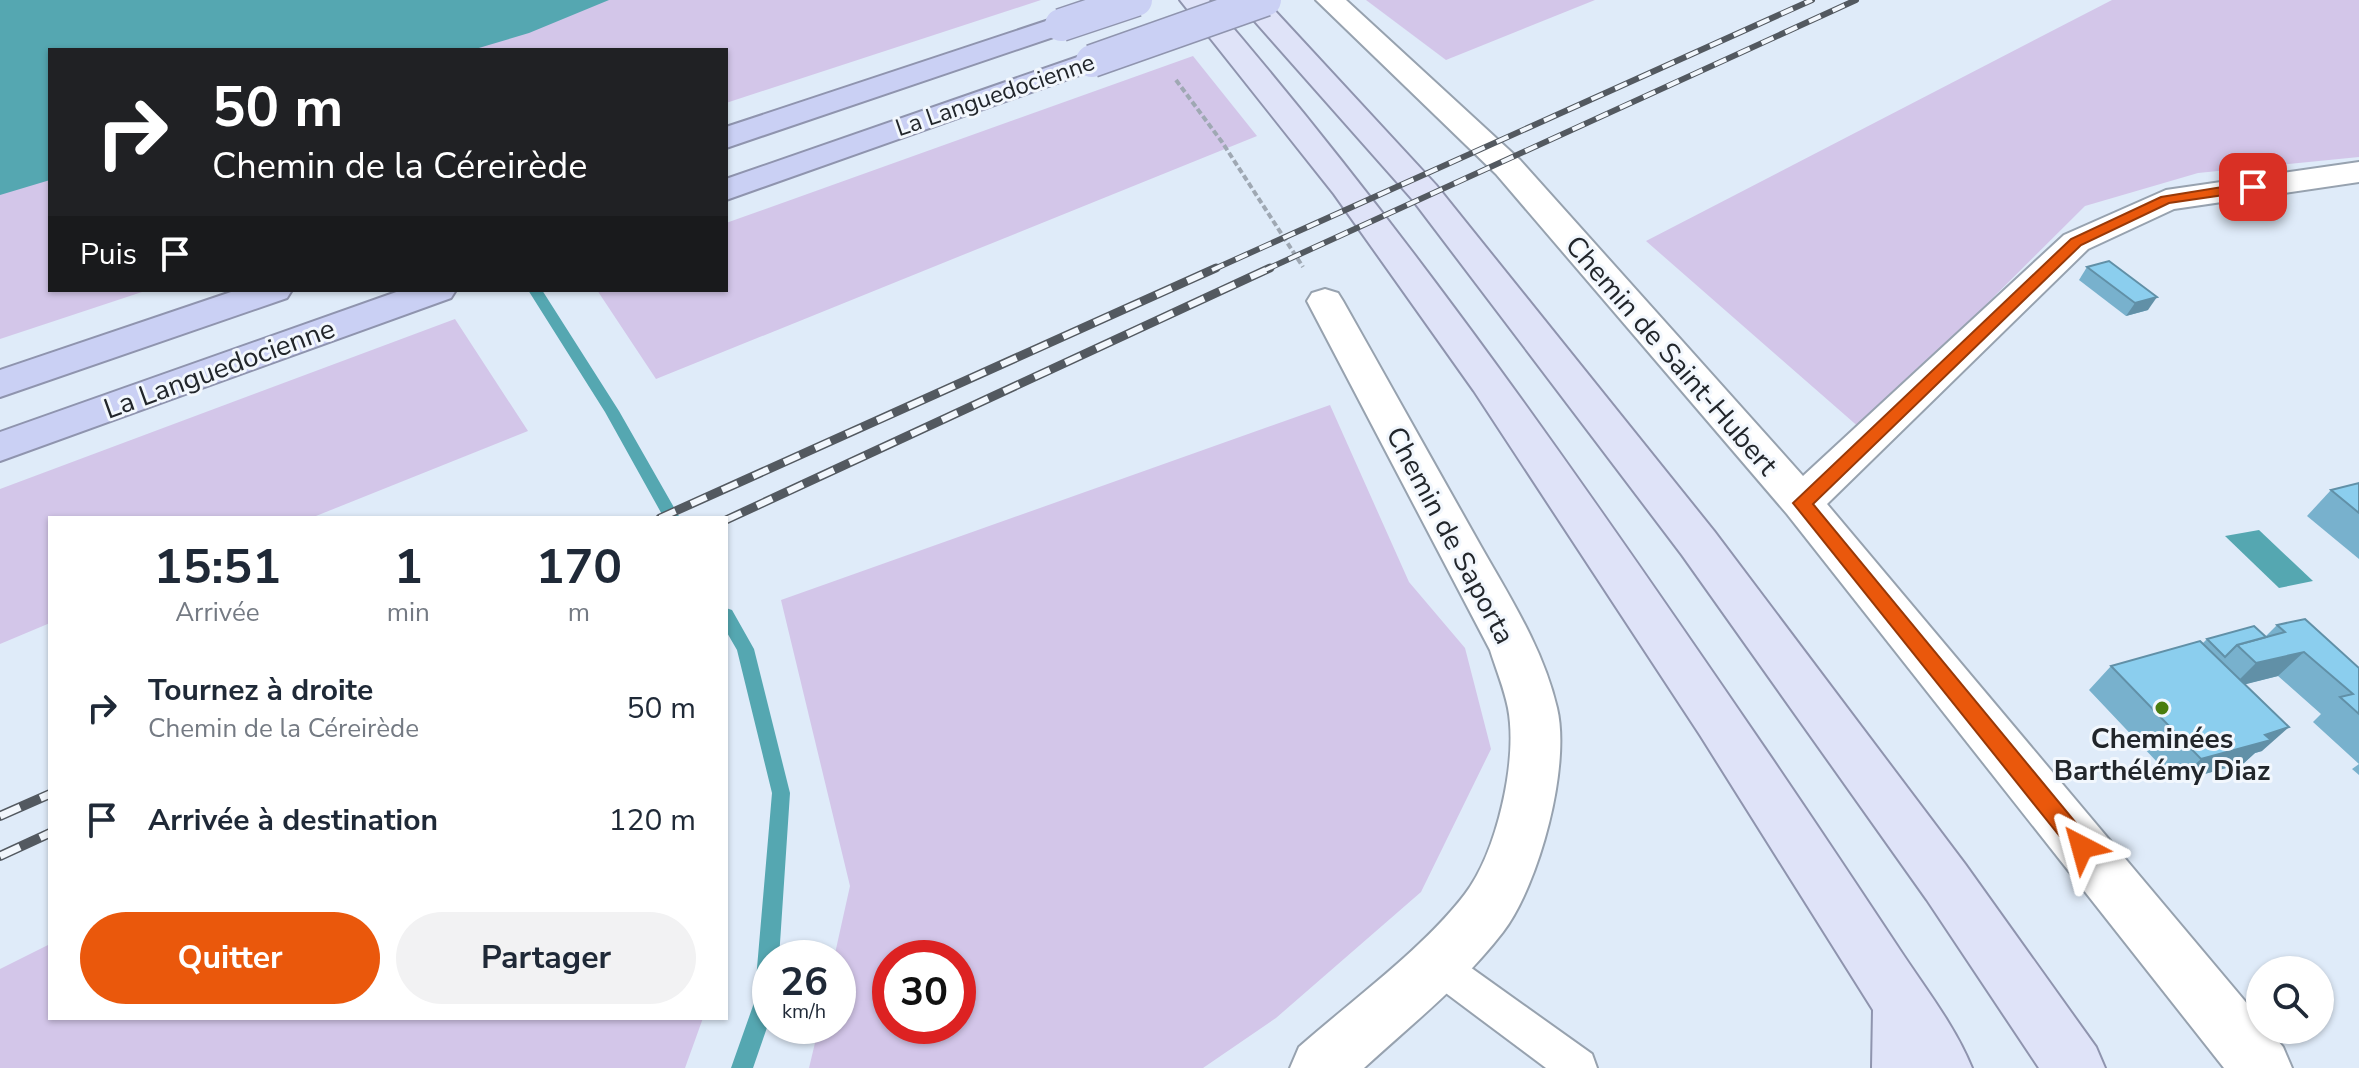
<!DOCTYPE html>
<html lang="fr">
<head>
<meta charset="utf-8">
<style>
  body { margin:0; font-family:"Nunito Sans",sans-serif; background:#f2f2f3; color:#1f2937; height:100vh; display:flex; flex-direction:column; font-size:30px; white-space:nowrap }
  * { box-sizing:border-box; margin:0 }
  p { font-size:26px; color:#747a83 }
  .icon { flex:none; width:44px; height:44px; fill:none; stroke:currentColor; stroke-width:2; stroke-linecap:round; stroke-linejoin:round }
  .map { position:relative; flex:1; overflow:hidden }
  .sheet { position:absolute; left:48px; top:516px; width:680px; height:504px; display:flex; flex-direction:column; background:#fff; border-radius:0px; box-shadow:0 2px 6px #0004 }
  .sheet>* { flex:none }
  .banner { position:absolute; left:48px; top:48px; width:680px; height:244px; border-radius:0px; box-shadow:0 2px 6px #0004; background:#202124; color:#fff; overflow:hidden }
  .buttons { position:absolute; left:2246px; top:956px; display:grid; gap:16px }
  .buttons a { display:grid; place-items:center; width:88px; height:88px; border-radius:50%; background:#fff; box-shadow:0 2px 6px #0004; font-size:40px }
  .speed { position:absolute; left:752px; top:940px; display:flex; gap:16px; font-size:40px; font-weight:700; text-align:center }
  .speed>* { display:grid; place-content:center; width:104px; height:104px; border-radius:50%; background:#fff; box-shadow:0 2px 6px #0004; line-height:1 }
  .speed small { font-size:20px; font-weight:400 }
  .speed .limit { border:12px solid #d22; background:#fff; color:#111 }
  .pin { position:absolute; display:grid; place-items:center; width:68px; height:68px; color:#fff; margin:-34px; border-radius:16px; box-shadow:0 4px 12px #0006 }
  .me { position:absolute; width:88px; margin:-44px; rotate:321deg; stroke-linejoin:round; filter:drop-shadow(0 0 6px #0008) }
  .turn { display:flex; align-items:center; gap:28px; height:168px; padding:0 32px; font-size:36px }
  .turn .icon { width:104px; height:104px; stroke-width:2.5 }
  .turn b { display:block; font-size:56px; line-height:68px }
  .then { display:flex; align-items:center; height:76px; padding:0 32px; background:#0003; gap:16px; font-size:30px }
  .eta { display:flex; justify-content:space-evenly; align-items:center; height:136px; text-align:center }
  .eta b { font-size:48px; font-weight:700; line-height:56px }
  .primary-button { display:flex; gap:16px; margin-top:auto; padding:16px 32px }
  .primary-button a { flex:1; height:92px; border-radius:48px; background:#ea580c; color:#fff; font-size:32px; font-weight:700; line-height:92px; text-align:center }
  .primary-button a+a { background:#f2f2f3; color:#1f2937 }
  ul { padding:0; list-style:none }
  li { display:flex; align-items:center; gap:24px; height:112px; padding:0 32px }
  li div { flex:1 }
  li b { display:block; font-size:30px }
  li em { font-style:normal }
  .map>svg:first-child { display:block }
</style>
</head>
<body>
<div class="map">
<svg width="2359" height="1068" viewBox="0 0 2359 1068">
  <rect width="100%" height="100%" fill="#dfebf9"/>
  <g fill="#d3c6e9" fill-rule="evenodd">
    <path d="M 0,0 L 1041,0 L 726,103 L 726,50 L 50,50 L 50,290 L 148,290 L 0,339 Z"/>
    <path d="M 1366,0 L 1595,0 L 1446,60 Z"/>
    <path d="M 2112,0 L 2359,0 L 2359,157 L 2198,173 L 2085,206 L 1861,429 L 1646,241 Z"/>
    <path d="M 1193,56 L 1257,136 L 656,379 L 597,290 L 726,290 L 726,223 Z"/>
    <path d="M 455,319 L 528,431 L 311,518 L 50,518 L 50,623 L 0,644 L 0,489 Z"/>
    <path d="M 1330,405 L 1409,582 L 1465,648 L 1491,749 L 1421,892 L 1276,1018 L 1203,1068 L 809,1068 L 819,1026 L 838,1026 L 838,958 L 834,958 L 850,886 L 781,600 ZM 958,958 L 958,1026 L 890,1026 L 890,958 Z"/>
    <path d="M 50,944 L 50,1018 L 703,1018 L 685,1068 L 0,1068 L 0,969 Z"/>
  </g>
  <g fill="#55a7b1">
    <path d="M 0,0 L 609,0 L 529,33 L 472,50 L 50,50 L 50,180 L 0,195 Z"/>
    <path d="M 2259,530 L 2313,581 L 2279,588 L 2225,536 Z"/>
  </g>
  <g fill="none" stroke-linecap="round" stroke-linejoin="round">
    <g fill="#55a7b1" fill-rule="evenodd">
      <path d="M 528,290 L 542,290 L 619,411 L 680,518 L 664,518 L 605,412 Z"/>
      <path d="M 726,608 L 732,610 L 754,649 L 790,793 L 779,958 L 770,958 L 770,1019 L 753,1068 L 731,1068 L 754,1003 L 772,793 L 737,650 L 726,631 Z"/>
    </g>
    <g stroke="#97a2af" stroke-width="4">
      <path id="lane" d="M 1436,946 L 1449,952 L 1592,1054 L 1597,1068 L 1546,1068 L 1423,976 L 1418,964 L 1423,952 Z"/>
    </g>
    <g stroke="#97a2af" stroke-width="4">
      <g id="street">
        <path d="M 1316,0 L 1346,0 L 1520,160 L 1803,476 L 2064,235 L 2166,190 L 2359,162 L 2359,182 L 2174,209 L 2088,249 L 1827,504 L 2260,1019 L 2260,1030 L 2269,1030 L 2283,1047 L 2292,1068 L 2224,1068 L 1787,514 L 1496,174 Z"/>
        <path d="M 1325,289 L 1338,293 L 1343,301 C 1387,379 1430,456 1474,534 C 1505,590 1542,644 1557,708 C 1571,766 1539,885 1503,932 C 1464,983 1411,1025 1364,1068 L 1290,1068 L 1299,1047 C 1351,1001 1423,949 1465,894 C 1497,852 1518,760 1508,708 C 1504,688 1496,669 1490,650 L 1307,301 L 1312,293 Z"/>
      </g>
    </g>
    <g stroke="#8f94ae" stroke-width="4">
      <g id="primary">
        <path d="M 1180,0 L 1209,0 C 1412,235 1589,491 1764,747 C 1810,814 1855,882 1900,950 C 1925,988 1955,1026 1972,1068 L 1872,1068 L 1873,1010 L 1700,735 L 1474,391 L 1334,194 Z"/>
        <path d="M 1236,0 L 1265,0 L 1436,185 L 1714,531 L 1965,864 L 2096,1047 L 2105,1068 L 2039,1068 L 1927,900 L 1682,555 L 1412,199 Z"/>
      </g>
    </g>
    <g stroke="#8f94ae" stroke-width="4">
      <g id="highway">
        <path d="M 1061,16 L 1071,19 L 1075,25 L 1071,31 L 726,148 L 726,127 Z"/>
        <path d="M 1092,52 L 1102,55 L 1107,61 L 1102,67 L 726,200 L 726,179 Z"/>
        <path d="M 237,290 L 292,290 L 287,298 L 0,397 L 0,370 Z"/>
        <path d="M 402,290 L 456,290 L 451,298 L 0,461 L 0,432 Z"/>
      </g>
    </g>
    <path stroke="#9fa8b3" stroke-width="4" stroke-dasharray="6 3" stroke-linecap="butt" d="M 1176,80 L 1222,142 L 1303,267"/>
    <use href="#lane" fill="#fff" fill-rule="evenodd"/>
    <use href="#street" fill="#fff" fill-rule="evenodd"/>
    <use href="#primary" fill="#dfe3f8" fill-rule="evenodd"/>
    <use href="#highway" fill="#cad0f4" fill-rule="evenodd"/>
    <g stroke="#535960" stroke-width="6">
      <g id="rail-far2">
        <path d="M 1212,270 L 1812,0"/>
        <path d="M 1265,270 L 1856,0"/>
      </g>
    </g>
    <g stroke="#535960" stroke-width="9">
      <g id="rail-far1">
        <path d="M 660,518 L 1216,268"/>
        <path d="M 726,520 L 1270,268"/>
      </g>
    </g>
    <g stroke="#535960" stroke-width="10">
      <g id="rail">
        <path d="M 0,816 L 50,794"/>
        <path d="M 0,856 L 50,833"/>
      </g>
    </g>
    <use href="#rail-far2" stroke="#f2f7fd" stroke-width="4" stroke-dasharray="13" stroke-linecap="butt"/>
    <use href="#rail-far1" stroke="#f2f7fd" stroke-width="6" stroke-dasharray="17" stroke-linecap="butt"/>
    <use href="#rail" stroke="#f2f7fd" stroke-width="7" stroke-dasharray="22" stroke-linecap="butt"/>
    <g stroke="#8f94ae" stroke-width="35" stroke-linecap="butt">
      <g id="highway-bridge">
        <path d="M 1061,25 L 1136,0"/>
        <path d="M 1092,61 L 1265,0"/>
      </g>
    </g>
    <use href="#highway-bridge" stroke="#cad0f4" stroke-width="32"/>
  </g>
  <g fill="#78b1cd">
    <path d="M 2087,267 L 2148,310 L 2126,316 L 2079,280 Z"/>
    <path d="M 2359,483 L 2359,559 L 2307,516 L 2331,490 Z"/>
    <path d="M 2277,625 L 2359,668 L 2359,775 L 2352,769 L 2359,764 L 2313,722 L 2321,714 L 2278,676 L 2245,684 L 2262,751 L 2255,753 L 2244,763 L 2176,782 L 2089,690 L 2111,666 L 2203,643 L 2207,639 L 2265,637 Z"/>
  </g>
  <g fill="#6190a7">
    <path d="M 2157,297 L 2148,310 L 2126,316 L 2135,303 Z"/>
    <path d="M 2304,652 L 2278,676 L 2231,688 L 2256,663 Z"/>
    <path d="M 2289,727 L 2262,751 L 2255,753 L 2244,763 L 2176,782 L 2201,759 L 2265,735 Z"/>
  </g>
  <g fill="#8bceee" stroke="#6190a7" stroke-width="2">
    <path d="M 2109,261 L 2157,297 L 2135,303 L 2087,267 Z"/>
    <path d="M 2359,483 L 2359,513 L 2331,490 Z"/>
    <path d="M 2305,619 L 2359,668 L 2359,714 L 2340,697 L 2353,694 L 2304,652 L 2256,663 L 2237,645 L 2285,632 L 2277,625 Z"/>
    <path d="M 2254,626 L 2266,637 L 2237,645 L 2225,657 L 2207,639 Z"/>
    <path d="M 2200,641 L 2289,727 L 2265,735 L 2271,740 L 2201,759 L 2111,666 Z"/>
  </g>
  <path fill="#ea580c" stroke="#983908" stroke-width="2" d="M 2253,182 L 2260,187 L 2258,190 L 2169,203 L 2081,245 L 1813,504 L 2090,840 L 2093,847 L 2090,854 L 2082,857 L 2074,854 L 1793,503 L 2071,239 L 2161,197 Z"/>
  <circle fill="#497d0f" stroke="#f2f7fd" stroke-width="3" cx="2162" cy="708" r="8"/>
  <g text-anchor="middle" stroke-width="6" stroke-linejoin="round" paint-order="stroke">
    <g font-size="24" fill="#22262b" stroke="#f2f7fd">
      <text transform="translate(995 95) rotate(-19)" y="8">La Languedocienne</text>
    </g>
    <g font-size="28" fill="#22262b" stroke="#f2f7fd">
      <text transform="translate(1672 355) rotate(49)" y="10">Chemin de Saint-Hubert</text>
      <text transform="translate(219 368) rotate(-20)" y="10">La Languedocienne</text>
      <text transform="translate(1451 535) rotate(62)" y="10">Chemin de Saporta</text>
    </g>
    <g font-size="28" font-weight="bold" fill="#22262b" stroke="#f2f7fd">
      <text x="2162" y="748">Cheminées<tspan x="2162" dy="32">Barthélémy Diaz</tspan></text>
    </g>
  </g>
</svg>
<div class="buttons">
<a><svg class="icon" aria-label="search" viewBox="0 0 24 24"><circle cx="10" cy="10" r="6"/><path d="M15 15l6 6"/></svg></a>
</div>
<div class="speed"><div>26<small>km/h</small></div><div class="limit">30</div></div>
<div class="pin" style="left:2253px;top:187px;background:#d93025"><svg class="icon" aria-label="arrive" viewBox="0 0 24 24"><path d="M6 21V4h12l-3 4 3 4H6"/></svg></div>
<svg class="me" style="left:2082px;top:847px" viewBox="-20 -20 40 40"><path d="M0-17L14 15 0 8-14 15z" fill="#ea580c" stroke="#fff" stroke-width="4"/></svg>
<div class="banner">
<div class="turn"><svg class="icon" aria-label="right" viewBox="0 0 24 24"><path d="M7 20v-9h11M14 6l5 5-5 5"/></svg><div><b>50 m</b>Chemin de la Céreirède</div></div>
<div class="then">Puis<svg class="icon" aria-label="arrive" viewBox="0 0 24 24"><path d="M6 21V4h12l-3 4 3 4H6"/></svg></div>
</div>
<section class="sheet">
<div class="eta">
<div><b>15:51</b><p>Arrivée</p></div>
<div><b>1</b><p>min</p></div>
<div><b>170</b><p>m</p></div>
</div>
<ul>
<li><svg class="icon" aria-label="right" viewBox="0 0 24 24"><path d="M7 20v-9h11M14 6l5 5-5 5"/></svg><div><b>Tournez à droite</b><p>Chemin de la Céreirède</p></div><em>50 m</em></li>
<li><svg class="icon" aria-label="arrive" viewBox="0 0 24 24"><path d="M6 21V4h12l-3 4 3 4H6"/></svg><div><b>Arrivée à destination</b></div><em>120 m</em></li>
</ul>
<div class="primary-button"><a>Quitter</a><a>Partager</a></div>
</section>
</div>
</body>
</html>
